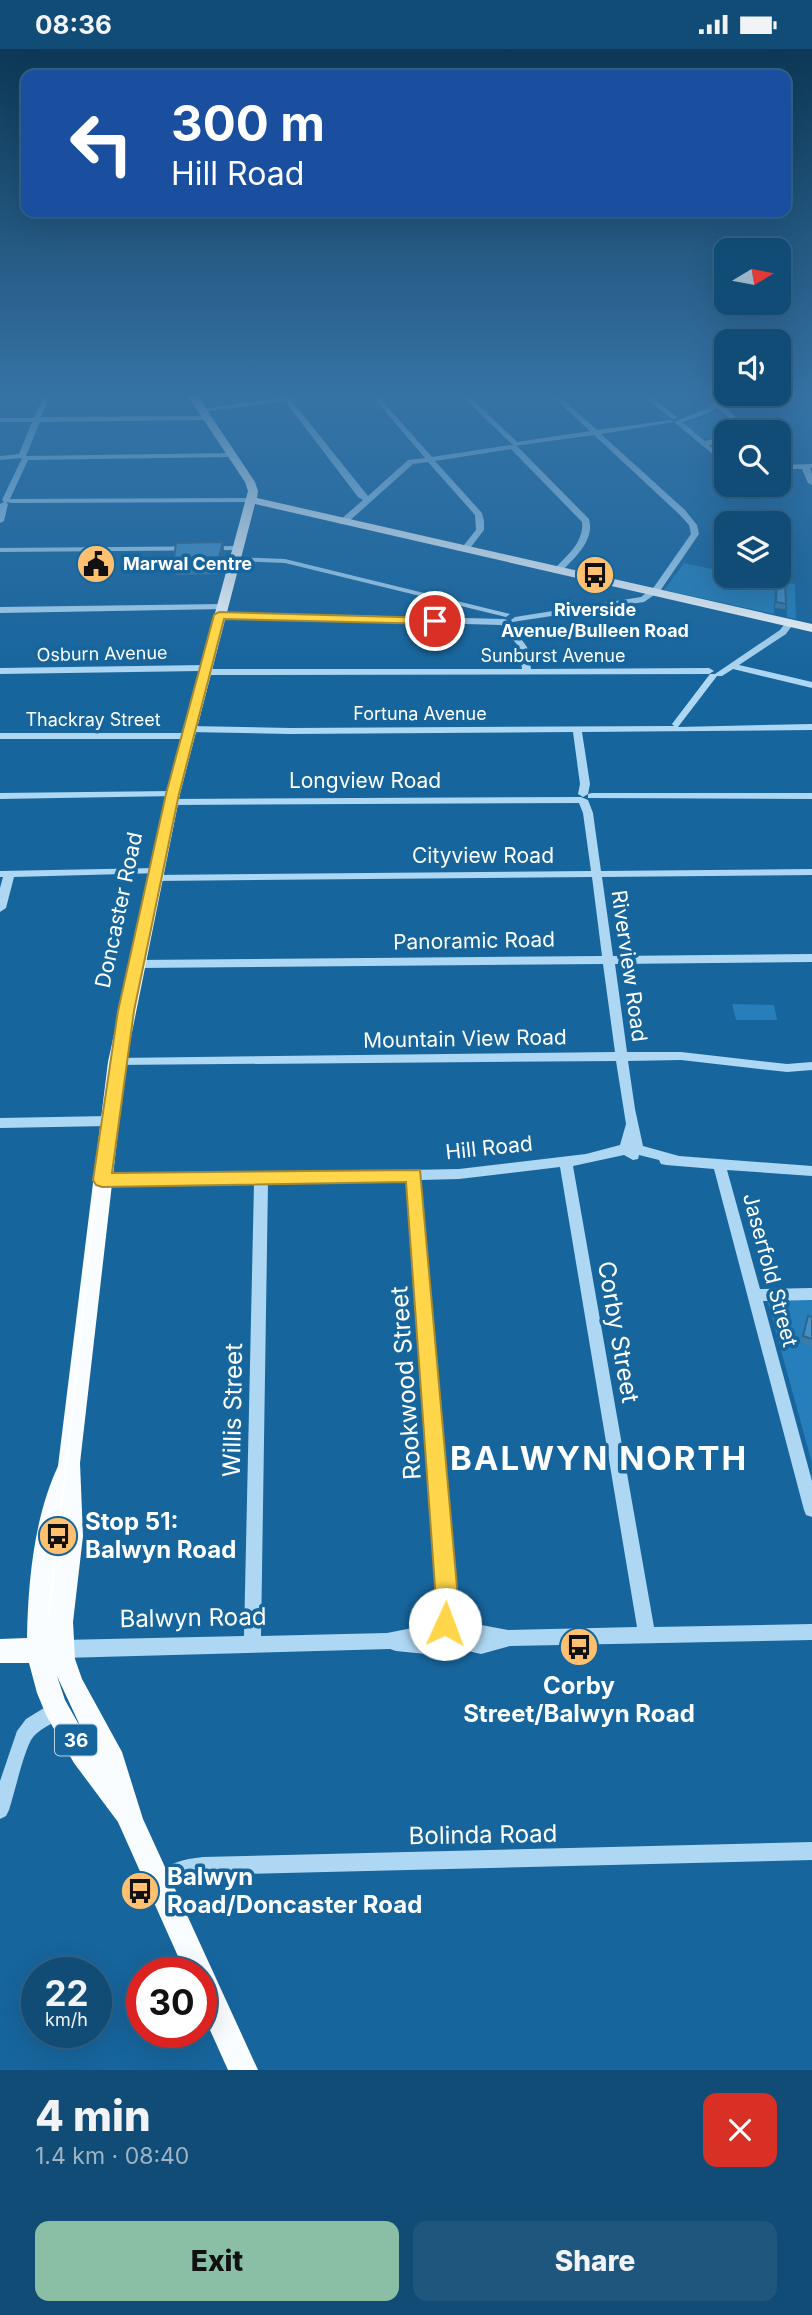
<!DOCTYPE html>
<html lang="en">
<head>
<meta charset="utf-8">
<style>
  body { margin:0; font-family:Inter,sans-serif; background:#1e567e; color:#f1f3f6; height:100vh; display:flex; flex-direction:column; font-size:26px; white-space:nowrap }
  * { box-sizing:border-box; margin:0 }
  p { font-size:23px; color:#9cb4c5 }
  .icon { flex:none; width:38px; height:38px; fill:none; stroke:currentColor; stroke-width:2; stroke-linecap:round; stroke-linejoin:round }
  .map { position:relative; height:2021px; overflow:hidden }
  .panel { display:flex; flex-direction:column; background:#114c76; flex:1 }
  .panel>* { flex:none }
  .banner { position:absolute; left:21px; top:21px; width:770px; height:147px; border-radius:14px; box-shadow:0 7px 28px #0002,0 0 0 2px #306388; background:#1a4fa0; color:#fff; overflow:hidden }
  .needle { width:46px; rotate:80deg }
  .buttons { position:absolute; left:714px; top:189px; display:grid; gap:14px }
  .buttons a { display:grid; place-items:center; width:77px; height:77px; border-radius:14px; background:#114c76; box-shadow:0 7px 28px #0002,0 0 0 2px #306388; font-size:35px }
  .speed { position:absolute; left:21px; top:1908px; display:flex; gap:14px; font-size:35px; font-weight:700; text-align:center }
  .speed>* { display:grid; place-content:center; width:91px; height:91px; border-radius:50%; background:#114c76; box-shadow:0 7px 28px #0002,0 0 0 2px #306388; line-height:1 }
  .speed small { font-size:18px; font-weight:400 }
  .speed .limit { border:10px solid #d22; background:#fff; color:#111 }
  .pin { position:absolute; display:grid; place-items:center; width:60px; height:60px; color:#fff; margin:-30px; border:4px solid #fff; border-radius:50%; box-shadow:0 2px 7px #0007 }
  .me { position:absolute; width:77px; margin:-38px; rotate:2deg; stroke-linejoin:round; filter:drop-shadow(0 0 5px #0008) }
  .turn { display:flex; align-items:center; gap:24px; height:147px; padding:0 35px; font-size:32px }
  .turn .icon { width:91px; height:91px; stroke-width:2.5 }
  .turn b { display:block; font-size:49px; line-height:60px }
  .round { display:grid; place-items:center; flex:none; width:74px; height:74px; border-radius:14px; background:#1e567e }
  .head { display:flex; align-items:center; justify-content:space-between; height:119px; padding:0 35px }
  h1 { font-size:42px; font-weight:800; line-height:52px }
  .action { display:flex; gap:14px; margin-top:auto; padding:14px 35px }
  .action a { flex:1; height:80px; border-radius:14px; background:#8abfa5; color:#111; font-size:28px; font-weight:800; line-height:80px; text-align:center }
  .action a+a { background:#1e567e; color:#f1f3f6 }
  .status { display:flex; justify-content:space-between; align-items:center; height:49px; padding:0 35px; background:#114c76; direction:ltr }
  .status svg { height:19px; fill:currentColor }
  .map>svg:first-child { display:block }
</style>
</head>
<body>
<div class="status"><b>08:36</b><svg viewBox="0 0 49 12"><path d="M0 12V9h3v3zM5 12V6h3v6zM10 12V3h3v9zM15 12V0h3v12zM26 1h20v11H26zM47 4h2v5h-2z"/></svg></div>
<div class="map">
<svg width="812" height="2021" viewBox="0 0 812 2021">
  <rect width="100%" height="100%" fill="#17659d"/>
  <g fill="#267fba">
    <path d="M 718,362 L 728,370 L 727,375 L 716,389 L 702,389 L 685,375 Z"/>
    <path d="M 684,514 L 726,523 L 726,527 L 748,527 L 795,535 L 796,570 L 787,568 L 786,538 L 775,536 L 774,565 L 664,541 Z"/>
    <path d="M 732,955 L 774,956 L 777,971 L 736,971 Z"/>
    <path d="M 812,1249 L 812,1414 L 768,1254 L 768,1251 Z"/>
  </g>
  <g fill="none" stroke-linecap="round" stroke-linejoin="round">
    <g fill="#aed7f3" fill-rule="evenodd">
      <path d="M 44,346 L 50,346 L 41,368 L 207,367 L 211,369 L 207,371 L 40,373 L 26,407 L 232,404 L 236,406 L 232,408 L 28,411 L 10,450 L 251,449 L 255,451 L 251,453 L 12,454 L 6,453 L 8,455 L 4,472 L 0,474 L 0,455 L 4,453 L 2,451 L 22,409 L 0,411 L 0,407 L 19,405 L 32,373 L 0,373 L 0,369 L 34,369 Z"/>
      <path d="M 281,346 L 314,346 L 311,348 L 291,351 L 368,447 L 408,411 L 425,409 L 371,346 L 377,346 L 432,408 L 510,396 L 517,397 L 589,470 C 595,492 574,509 560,524 L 554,524 L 554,520 C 567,507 584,493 582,473 L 511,400 L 435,412 L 482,464 L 484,472 L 484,481 L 467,503 L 460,501 L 476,481 L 475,466 L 428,413 L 413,415 L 346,475 L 340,475 L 340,471 L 363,451 L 358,448 L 285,352 L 202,363 L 199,361 L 282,348 Z"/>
      <path d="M 461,346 L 468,346 L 517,393 L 590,382 L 551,346 L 558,346 L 597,381 L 671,371 L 674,373 L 708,359 L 720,346 L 726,346 L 721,355 L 735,367 L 737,375 L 731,383 L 726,383 L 726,389 L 722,394 L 709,396 L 726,410 L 726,416 L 674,373 L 601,385 L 685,461 L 697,476 L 699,485 L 660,542 L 644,553 L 512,573 L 511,571 L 515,568 L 641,548 L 654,538 L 691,485 L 689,476 L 679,465 L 594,386 L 514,397 ZM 717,359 L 729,369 C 729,383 718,390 705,392 L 682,373 L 707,365 Z"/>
      <path d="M 641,346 L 648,346 L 678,369 L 672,370 Z"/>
      <path d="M 812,415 L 812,419 L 810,419 L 812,425 L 812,436 L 808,434 L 802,420 L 779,420 L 779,416 Z"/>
      <path d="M 237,497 L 241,499 L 240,501 L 0,503 L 0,499 Z"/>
      <path d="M 232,508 L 285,510 L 510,565 L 506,568 L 285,514 L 235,512 L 232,512 Z"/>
      <path d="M 222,555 L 226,558 L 225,560 L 0,564 L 0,558 Z"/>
      <path d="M 219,563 L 504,570 L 507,571 L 527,598 L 531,620 L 709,619 L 714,622 L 709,625 L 204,626 L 201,625 L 200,622 L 0,625 L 0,619 L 205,616 L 208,617 L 209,620 L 522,620 L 519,598 L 501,576 L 216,568 L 215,566 Z"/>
      <path d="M 787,572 L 794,574 L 786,585 L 739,616 L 812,633 L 812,639 L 733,620 L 722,627 L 717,627 L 678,678 L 812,675 L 812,681 L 582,683 L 590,735 L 588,745 L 583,748 L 578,745 L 580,735 L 573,683 L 290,685 L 189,683 L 184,680 L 189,677 L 290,679 L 674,677 L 672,675 L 710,625 L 715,625 L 780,581 Z"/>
      <path d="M 0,684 L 187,684 L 192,687 L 187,690 L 0,690 Z"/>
      <path d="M 173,742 L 178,745 L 177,747 L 0,750 L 0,744 Z"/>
      <path d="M 592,744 L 812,744 L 812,750 L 588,749 L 588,745 Z"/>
      <path d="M 581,748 L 588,751 L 593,764 L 601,822 L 812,820 L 812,826 L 602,828 L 613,907 L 812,905 L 812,913 L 615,915 L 627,1003 L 681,1003 L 787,1015 L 812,1013 L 812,1021 L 787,1023 L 681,1011 L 628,1012 L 635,1060 L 643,1097 L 679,1107 L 812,1117 L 812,1127 L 727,1121 L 760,1240 L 812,1239 L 812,1251 L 763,1252 L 812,1432 L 812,1468 L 806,1466 L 804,1461 L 714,1120 L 666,1116 L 661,1115 L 659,1111 L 639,1106 L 638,1110 L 633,1111 L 624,1106 L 573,1117 L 654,1578 L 812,1575 L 812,1591 L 510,1597 L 481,1605 L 451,1598 L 426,1605 L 396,1602 L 390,1600 L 62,1609 L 56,1606 L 53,1600 L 56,1594 L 62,1591 L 244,1587 L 254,1134 L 102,1136 L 97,1135 L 95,1131 L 97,1127 L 459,1120 L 586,1105 L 620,1096 L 626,1075 L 616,1012 L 113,1016 L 111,1013 L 117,1009 L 615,1003 L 603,915 L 136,919 L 130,915 L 136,911 L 602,907 L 592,828 L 154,832 L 149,829 L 154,826 L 591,822 L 583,764 L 579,754 L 171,756 L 166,753 L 171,750 ZM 560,1118 L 637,1578 L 508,1581 L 460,1572 L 454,1538 L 421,1131 L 459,1130 ZM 408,1131 L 438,1538 L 443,1573 L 387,1584 L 261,1587 L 268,1133 Z"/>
      <path d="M 156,819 L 161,822 L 160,824 L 14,828 L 6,859 L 0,863 L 0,839 L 3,828 L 0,828 L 0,822 Z"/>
      <path d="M 109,1067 L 114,1069 L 115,1072 L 114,1075 L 109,1077 L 0,1079 L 0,1069 Z"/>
      <path d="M 57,1651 L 63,1654 L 66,1660 C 60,1675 38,1677 30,1693 C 22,1710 15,1742 9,1761 L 6,1767 L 0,1770 L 0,1732 L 17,1682 L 26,1670 Z"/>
      <path d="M 812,1793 L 812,1811 L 203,1826 L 185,1828 L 158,1841 L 151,1839 L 149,1832 L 151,1825 C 170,1815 182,1810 203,1808 Z"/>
    </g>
    <path fill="#fafdff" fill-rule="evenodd" d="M 187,346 L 197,346 L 255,433 L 258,442 L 257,449 L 812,575 L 812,583 L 255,455 L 180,745 L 126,1013 L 80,1414 L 83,1487 L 73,1573 L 75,1610 L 82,1630 L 122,1703 L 143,1770 L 258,2021 L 228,2021 L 201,1961 L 201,1923 L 185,1923 L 118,1773 L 74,1714 L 47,1668 L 37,1644 L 29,1614 L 0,1614 L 0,1590 L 27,1589 C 28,1532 34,1469 58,1417 L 108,1013 L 166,745 L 248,442 L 245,433 ZM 57,1627 L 83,1683 L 65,1651 Z"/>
    <path stroke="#fff" stroke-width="2" d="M 66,1418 C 84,1266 95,1112 124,961 C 158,786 205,614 251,442 L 249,433 L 190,346"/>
    <path stroke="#fff" stroke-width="2.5" d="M 48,1570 L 66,1416"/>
  </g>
  <g fill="#3a7ca9">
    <path d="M 223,493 L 225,510 L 221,525 L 176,526 L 174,509 Z"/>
    <path d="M 108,501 L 109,510 L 107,523 L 81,523 L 79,515 Z"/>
    <path d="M 777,532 L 786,555 L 785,560 L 775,559 Z"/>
    <path d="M 808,1267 L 812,1268 L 812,1297 L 801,1294 Z"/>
  </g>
  <g fill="#30658a">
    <path d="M 223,493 L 225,510 L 221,525 L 219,508 Z"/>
    <path d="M 108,501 L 109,510 L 107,523 L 105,514 Z"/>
  </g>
  <g fill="#4490c5" stroke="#30658a" stroke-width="2">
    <path d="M 223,493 L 219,508 L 174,509 L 176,494 Z"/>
    <path d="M 83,501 L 108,501 L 105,514 L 79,515 Z"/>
    <path d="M 777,532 L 785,534 L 786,555 L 776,553 Z"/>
    <path d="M 808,1267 L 812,1268 L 812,1290 L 803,1287 Z"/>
  </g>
  <linearGradient id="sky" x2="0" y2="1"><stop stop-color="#0d3856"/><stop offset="0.55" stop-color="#3673a5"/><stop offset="1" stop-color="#3673a5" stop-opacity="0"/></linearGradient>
  <rect width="812" height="629" fill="url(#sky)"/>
  <path fill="#ffd54a" stroke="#a68a30" stroke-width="2" d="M 219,563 L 435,569 L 441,572 L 435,575 L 224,570 L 179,745 L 134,962 L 112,1124 L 420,1121 L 457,1538 L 456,1575 L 453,1583 L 445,1586 L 437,1583 L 434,1575 L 435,1538 L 406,1133 L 102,1138 L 96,1136 L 93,1131 L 118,962 L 166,745 L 214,566 Z"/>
  <defs>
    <g id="civic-disc" transform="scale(2.0125)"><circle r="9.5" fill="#ffc170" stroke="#17659d"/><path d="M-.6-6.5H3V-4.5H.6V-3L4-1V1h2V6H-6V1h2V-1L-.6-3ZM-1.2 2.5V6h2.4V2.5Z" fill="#111"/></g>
    <g id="bus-disc" transform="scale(2.0125)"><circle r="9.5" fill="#ffc170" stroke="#17659d"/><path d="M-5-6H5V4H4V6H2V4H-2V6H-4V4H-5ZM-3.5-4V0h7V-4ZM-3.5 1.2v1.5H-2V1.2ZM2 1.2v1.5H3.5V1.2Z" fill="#111"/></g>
  </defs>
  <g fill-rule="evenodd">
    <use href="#civic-disc" x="96" y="515"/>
    <use href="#bus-disc" x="595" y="526"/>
    <use href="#bus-disc" x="58" y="1487"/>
    <use href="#bus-disc" x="579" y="1598"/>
    <use href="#bus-disc" x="140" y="1842"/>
  </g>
  <g text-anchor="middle" stroke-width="7" stroke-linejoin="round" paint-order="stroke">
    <g font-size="18" font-weight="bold" fill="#fff" stroke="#17659d" text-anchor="start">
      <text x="123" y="521">Marwal Centre</text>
      <text x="595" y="567" text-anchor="middle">Riverside<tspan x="595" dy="21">Avenue/Bulleen Road</tspan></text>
    </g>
    <g font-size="18" fill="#fff" stroke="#17659d">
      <text transform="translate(102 605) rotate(-1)" y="6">Osburn Avenue</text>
      <text x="553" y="613">Sunburst Avenue</text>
      <text x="420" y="671">Fortuna Avenue</text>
      <text x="93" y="677">Thackray Street</text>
    </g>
    <rect fill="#17659d" stroke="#b9d1e2" stroke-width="2" x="55" y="1675.5" width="42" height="31" rx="5"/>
    <g font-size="19" font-weight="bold" fill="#fff">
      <text x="76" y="1698">36</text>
    </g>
    <g font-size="21" fill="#fff" stroke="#17659d">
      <text x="365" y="739">Longview Road</text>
      <text x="483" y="814">Cityview Road</text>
      <text transform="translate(119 861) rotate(-78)" y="7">Doncaster Road</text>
      <text transform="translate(474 892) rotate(-1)" y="7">Panoramic Road</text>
      <text transform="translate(629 917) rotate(82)" y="7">Riverview Road</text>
      <text transform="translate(465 990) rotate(-1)" y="7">Mountain View Road</text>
      <text transform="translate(489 1099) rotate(-6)" y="7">Hill Road</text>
      <text transform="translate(770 1221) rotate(75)" y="7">Jaserfold Street</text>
    </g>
    <g font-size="24" fill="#fff" stroke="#17659d">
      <text transform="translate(618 1283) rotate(80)" y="8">Corby Street</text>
      <text transform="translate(406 1334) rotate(-94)" y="8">Rookwood Street</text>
      <text transform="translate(233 1361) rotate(-89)" y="8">Willis Street</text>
      <text transform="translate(193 1569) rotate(-1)" y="8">Balwyn Road</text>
      <text transform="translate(483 1786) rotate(-1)" y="8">Bolinda Road</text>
    </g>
    <g font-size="24" font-weight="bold" fill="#fff" stroke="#17659d" text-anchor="start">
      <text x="85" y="1481">Stop 51:<tspan x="85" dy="28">Balwyn Road</tspan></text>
      <text x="579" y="1645" text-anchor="middle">Corby<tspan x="579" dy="28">Street/Balwyn Road</tspan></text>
      <text x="167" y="1836">Balwyn<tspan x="167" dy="28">Road/Doncaster Road</tspan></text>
    </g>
    <g font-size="33" font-weight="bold" letter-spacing="2" fill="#fff" stroke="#17659d">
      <text x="599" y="1421">BALWYN NORTH</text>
    </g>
  </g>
</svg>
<div class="buttons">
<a><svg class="needle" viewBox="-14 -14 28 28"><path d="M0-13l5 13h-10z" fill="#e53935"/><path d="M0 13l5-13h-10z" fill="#9cb4c5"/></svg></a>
<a><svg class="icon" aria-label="sound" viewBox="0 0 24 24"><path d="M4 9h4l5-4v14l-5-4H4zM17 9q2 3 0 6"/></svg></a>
<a><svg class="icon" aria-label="search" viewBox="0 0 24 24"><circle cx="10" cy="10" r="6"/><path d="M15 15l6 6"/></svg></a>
<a><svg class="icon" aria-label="layers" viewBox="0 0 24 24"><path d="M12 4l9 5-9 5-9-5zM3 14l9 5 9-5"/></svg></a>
</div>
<div class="speed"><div>22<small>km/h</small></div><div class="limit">30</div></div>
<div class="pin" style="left:435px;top:572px;background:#d93025"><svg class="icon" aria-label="arrive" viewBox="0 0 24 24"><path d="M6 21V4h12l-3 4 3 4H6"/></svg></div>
<svg class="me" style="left:445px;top:1575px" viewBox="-20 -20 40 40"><circle r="19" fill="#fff"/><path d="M0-13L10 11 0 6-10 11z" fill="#ffd54a"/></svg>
<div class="banner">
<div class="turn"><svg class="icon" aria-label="left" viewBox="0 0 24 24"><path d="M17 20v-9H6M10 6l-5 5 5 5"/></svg><div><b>300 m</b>Hill Road</div></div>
</div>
</div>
<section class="panel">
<div class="head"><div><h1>4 min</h1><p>1.4 km · 08:40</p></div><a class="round" style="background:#d93025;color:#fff"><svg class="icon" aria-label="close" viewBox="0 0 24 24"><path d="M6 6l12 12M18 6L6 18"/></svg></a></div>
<div class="action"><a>Exit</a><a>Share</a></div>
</section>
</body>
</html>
